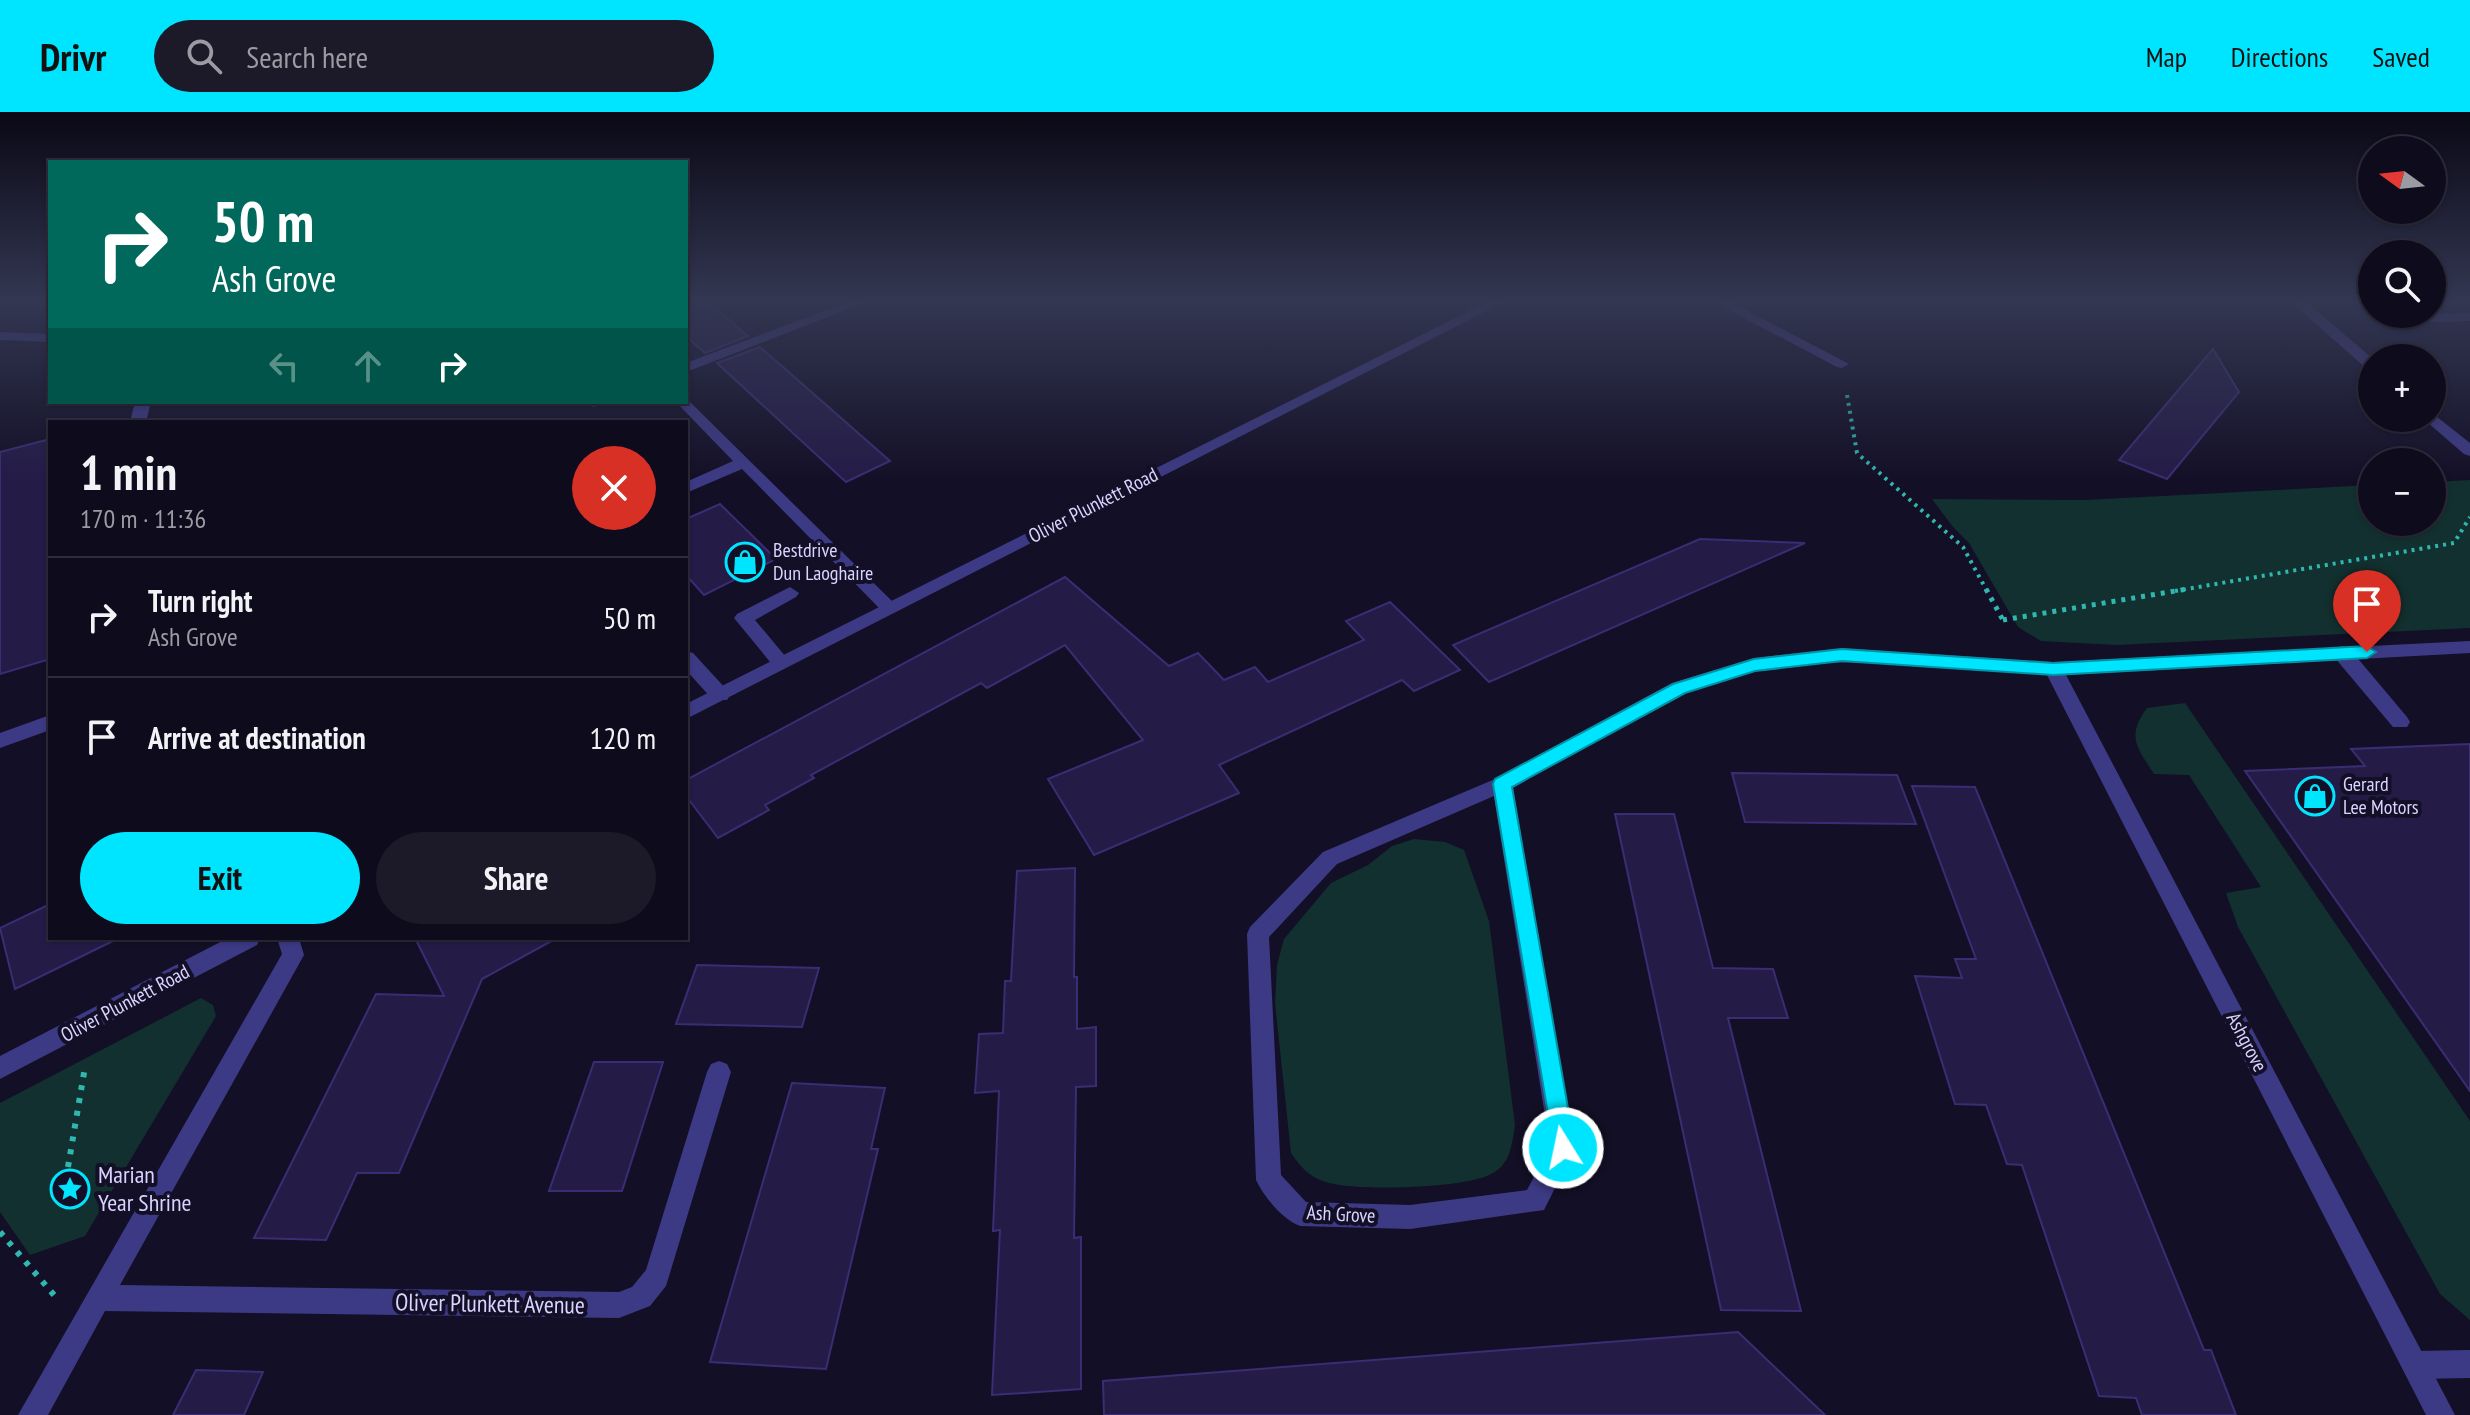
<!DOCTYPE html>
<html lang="en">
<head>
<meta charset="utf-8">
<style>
  body { margin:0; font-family:"PT Sans Narrow",sans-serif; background:#1c1929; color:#f1f3f6; height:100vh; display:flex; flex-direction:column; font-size:30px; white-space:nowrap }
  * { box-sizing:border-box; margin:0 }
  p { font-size:26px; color:#9b9ba3 }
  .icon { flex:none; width:44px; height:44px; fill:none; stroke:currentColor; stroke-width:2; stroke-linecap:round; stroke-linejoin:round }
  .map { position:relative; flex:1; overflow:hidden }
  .details { position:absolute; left:48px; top:308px; width:640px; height:520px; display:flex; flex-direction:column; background:#0e0b1c; border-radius:0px; box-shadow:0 2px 6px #0004,0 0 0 2px #2e2b3b }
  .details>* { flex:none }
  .guide { position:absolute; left:48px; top:48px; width:640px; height:244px; border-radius:0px; box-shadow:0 2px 6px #0004,0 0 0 2px #2e2b3b; background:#00695c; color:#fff; overflow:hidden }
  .needle { width:52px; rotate:285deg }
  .fabs { position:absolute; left:2358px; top:24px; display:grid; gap:16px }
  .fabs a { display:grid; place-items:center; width:88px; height:88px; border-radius:50%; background:#0e0b1c; box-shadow:0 2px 6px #0004,0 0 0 2px #2e2b3b; font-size:40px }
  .pin { position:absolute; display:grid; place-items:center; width:68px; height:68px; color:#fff; margin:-82px -34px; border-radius:50% 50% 50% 0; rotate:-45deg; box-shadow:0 0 8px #0007 }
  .pin .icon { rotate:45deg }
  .me { position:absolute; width:88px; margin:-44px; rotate:350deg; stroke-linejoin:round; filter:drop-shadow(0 0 6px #0008) }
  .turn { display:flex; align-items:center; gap:28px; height:168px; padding:0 32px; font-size:36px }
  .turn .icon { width:104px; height:104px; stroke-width:2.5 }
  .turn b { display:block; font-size:56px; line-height:68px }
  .lanes { display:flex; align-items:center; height:76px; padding:0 32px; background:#0003; justify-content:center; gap:40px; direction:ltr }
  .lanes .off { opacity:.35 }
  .round { display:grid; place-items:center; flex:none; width:84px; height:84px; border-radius:42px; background:#1c1929 }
  .headline { display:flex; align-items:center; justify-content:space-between; height:136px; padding:0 32px }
  h1 { font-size:48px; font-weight:800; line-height:60px }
  .button { display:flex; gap:16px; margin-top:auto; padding:16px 32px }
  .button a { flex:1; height:92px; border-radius:48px; background:#00e5ff; color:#111; font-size:32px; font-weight:800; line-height:92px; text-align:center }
  .button a+a { background:#1c1929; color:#f1f3f6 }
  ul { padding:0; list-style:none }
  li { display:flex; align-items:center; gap:24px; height:120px; padding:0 32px; border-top:2px solid #2e2b3b }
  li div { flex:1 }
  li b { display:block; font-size:30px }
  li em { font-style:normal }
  header { display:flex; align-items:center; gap:48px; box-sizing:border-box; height:112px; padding:0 40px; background:#00e5ff; color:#111 }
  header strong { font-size:38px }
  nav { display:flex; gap:44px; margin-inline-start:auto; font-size:28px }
  .search { width:560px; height:72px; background:#1c1929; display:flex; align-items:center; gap:20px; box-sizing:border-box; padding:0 28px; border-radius:44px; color:#9b9ba3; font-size:30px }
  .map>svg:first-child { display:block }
</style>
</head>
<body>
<header>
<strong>Drivr</strong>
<div class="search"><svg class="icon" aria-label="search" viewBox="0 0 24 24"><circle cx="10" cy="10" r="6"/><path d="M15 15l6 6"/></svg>Search here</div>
<nav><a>Map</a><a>Directions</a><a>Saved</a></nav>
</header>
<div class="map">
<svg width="2470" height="1303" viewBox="0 0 2470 1303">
  <rect width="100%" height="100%" fill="#130f26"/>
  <g fill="#12302f">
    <path d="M 2470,368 L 2470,516 L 2116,533 L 2041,529 L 2018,515 L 1969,431 L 1953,415 L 1932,387 L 2085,388 L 2372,373 L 2372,410 L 2432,410 L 2432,370 Z"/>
    <path d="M 2185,591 L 2470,1009 L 2470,1208 L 2440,1182 L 2238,815 L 2226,781 L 2261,775 L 2189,663 L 2154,662 C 2137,635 2126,625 2147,596 Z"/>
    <path d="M 1414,727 L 1445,730 L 1464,738 L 1489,809 L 1515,1013 C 1512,1031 1511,1051 1493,1061 C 1468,1077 1349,1080 1323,1069 C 1308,1064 1300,1054 1291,1041 L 1275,891 L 1277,853 L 1284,827 L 1331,771 L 1368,753 L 1392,734 Z"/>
    <path d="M 201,886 L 213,893 L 216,904 L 85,1124 L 30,1143 L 0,1100 L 0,991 Z"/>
  </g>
  <g fill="#241b47" stroke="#3b2d73" stroke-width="2">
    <path d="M 686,188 L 706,188 L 748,224 L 705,241 L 686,224 Z"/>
    <path d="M 760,235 L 783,255 L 890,349 L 846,370 L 717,251 Z"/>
    <path d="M 2213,237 L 2239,280 L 2167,367 L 2119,348 Z"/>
    <path d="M 50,327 L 50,547 L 0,562 L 0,340 Z"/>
    <path d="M 720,392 L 776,447 L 704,483 L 686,463 L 686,407 Z"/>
    <path d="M 1700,427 L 1805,431 L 1489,570 L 1453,533 Z"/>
    <path d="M 1065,465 L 1169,554 L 1198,541 L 1224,568 L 1255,555 L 1268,570 L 1364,528 L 1346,509 L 1390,490 L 1460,558 L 1414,579 L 1402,568 L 1219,653 L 1239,681 L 1094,743 L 1048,667 L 1143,628 L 1065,533 L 987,576 L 981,571 L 811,663 L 814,666 L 765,693 L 769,698 L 718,726 L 686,684 L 686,668 Z"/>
    <path d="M 2470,632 L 2470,979 L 2245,659 L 2365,654 L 2351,637 Z"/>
    <path d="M 1732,661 L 1897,663 L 1916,712 L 1745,710 Z"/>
    <path d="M 1912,674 L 1975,675 L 2204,1238 L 2211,1238 L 2236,1303 L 2142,1303 L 2136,1286 L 2099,1284 L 2022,1053 L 2007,1052 L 1986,993 L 1955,992 L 1915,864 L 1962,866 L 1955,847 L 1976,847 Z"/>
    <path d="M 1615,702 L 1674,702 L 1713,856 L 1773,857 L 1788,906 L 1728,906 L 1801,1199 L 1721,1198 Z"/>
    <path d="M 1075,756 L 1074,865 L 1077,865 L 1077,917 L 1096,915 L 1096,974 L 1076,975 L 1074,1126 L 1081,1125 L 1081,1277 L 992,1283 L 1000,1118 L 993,1119 L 999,979 L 975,981 L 979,922 L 1003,921 L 1005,869 L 1011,869 L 1017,759 Z"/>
    <path d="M 50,792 L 50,826 L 119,826 L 15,877 L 0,816 Z"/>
    <path d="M 415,826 L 557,826 L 482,867 L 399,1061 L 357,1061 L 326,1128 L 254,1126 L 376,882 L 444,884 Z"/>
    <path d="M 697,853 L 819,856 L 802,915 L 676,912 Z"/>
    <path d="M 594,950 L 663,950 L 622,1079 L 549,1079 Z"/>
    <path d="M 792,971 L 885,976 L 871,1037 L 878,1037 L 826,1257 L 710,1250 Z"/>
    <path d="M 1738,1220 L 1825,1303 L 1104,1303 L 1103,1269 Z"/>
    <path d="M 196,1258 L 263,1260 L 244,1303 L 173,1303 Z"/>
  </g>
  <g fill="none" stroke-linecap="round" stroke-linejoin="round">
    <g stroke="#2fb8b0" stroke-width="4" stroke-dasharray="3 5" stroke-linecap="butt">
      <path d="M 1847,283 L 1857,341 L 1963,435 L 1987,479"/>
      <path d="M 2175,479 L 2454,431 L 2470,405"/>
    </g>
    <g stroke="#2fb8b0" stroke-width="5" stroke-dasharray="4 6" stroke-linecap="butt">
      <path d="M 1986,477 L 2004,510"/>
      <path d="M 2003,508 L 2187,477"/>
    </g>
    <g stroke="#2fb8b0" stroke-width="6" stroke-dasharray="5 8" stroke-linecap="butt">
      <path d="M 68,1055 L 85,955"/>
      <path d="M 0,1120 L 54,1183"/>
    </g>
    <g fill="#3d3a85" fill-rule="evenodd">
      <path d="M 2470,201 L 2470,209 L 2405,211 L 2398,207 L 2405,203 Z"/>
      <path d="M 790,475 L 799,481 L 796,485 L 755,508 L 791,551 L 782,558 L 775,556 L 734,506 L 737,502 Z"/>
      <path d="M 2342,534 L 2349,536 L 2407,605 L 2410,610 L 2407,615 L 2393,615 L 2335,546 L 2333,541 L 2335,536 Z"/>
      <path d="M 686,539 L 693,541 L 727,578 L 730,583 L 727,588 L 713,588 L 686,558 Z"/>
      <path d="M 2470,1238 L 2470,1266 L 2416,1267 L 2406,1263 L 2402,1253 L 2406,1243 L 2416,1239 Z"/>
    </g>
    <g fill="#3d3a85" fill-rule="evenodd">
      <path d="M 853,188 L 872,188 L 686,260 L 686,251 Z"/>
      <path d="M 1710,188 L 1727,188 L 1849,252 L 1842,256 L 1837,255 Z"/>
      <path d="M 2289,188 L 2304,188 L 2372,246 L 2372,258 L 2367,257 Z"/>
      <path d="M 0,220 L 50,222 L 50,230 L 0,228 Z"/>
      <path d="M 686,286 L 895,492 L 898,496 L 895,500 L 883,500 L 742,357 L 686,381 L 686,370 L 733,349 L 676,290 L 686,290 Z"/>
      <path d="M 135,290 L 151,290 L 146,310 L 130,310 Z"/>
      <path d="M 581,290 L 602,290 L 594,295 Z"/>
      <path d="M 2432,301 L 2470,331 L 2470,344 L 2464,342 L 2426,309 L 2424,306 L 2432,306 Z"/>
      <path d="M 2470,529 L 2470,541 L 2066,563 L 2455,1303 L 2426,1303 L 2047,563 C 1929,555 1796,531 1684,582 C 1626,608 1569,645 1513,676 L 1575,1036 L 1544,1098 L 1410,1117 L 1300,1114 C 1283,1108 1264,1085 1256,1068 L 1247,822 L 1250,815 L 1323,740 L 1495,667 L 1672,571 L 1754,546 L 1842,536 L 2053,550 ZM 1494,684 L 1550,1035 L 1527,1078 L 1410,1093 L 1306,1090 L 1281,1063 L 1269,825 L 1337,752 Z"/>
      <path d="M 50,603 L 50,618 L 0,636 L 0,621 Z"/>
      <path d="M 277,826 L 299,826 L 304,843 L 120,1173 L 619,1180 L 632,1175 L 646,1158 L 707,960 L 711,952 L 719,949 L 727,952 L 731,960 L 666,1174 L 650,1194 L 619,1206 L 105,1199 L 48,1303 L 18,1303 L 282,842 Z"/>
    </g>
    <g fill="#3d3a85" fill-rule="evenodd">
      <path d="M 1491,188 L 1508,188 L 686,607 L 686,592 Z"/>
      <path d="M 228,826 L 260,826 L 257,833 L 0,967 L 0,944 Z"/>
    </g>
  </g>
  <linearGradient id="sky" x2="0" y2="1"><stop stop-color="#0a0815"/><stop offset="0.51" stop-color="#333752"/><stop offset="1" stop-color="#333752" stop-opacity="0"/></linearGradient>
  <rect width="2470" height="370" fill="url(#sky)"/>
  <path fill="#00e5ff" stroke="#0095a6" stroke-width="2" d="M 2367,534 L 2376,540 L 2367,546 L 2053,563 L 1842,549 L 1755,559 L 1685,581 L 1512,675 L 1575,1036 L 1571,1044 L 1563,1047 L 1555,1044 L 1493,672 L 1495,667 L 1673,572 L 1754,547 L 1842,537 L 2053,551 Z"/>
  <defs>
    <g id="shop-ring" transform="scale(2)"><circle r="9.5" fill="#130f26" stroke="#00e5ff" stroke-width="1.5"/><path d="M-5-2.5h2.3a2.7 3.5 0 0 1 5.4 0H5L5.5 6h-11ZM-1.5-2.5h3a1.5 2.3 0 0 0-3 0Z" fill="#00e5ff"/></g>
    <g id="sight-ring" transform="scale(2)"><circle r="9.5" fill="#130f26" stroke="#00e5ff" stroke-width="1.5"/><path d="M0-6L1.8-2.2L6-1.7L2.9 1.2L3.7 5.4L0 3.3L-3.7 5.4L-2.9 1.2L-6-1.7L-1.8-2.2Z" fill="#00e5ff"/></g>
  </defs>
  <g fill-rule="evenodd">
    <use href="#shop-ring" x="745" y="450"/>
    <use href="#shop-ring" x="2315" y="684"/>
    <use href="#sight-ring" x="70" y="1077"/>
  </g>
  <g text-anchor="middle" stroke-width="8" stroke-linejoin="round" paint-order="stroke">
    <g font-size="20" fill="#d9d4ff" stroke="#130f26">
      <text transform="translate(1093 393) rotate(-27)" y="7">Oliver Plunkett Road</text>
      <text transform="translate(125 891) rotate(-28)" y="7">Oliver Plunkett Road</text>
      <text transform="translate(2247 930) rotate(62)" y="7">Ashgrove</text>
      <text transform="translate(1341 1102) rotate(3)" y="7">Ash Grove</text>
    </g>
    <g font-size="20" fill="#d9d4ff" stroke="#130f26" text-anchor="start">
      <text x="773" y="445">Bestdrive<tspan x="773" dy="23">Dun Laoghaire</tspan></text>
      <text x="2343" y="679">Gerard<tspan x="2343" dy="23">Lee Motors</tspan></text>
    </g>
    <g font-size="24" fill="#d9d4ff" stroke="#130f26" text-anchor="start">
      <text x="98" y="1071">Marian<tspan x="98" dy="28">Year Shrine</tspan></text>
    </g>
    <g font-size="24" fill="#d9d4ff" stroke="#130f26">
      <text transform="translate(490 1192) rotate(1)" y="8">Oliver Plunkett Avenue</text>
    </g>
  </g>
</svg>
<div class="fabs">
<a><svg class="needle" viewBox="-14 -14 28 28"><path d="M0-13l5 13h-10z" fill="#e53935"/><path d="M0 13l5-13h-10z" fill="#9b9ba3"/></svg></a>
<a><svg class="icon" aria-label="search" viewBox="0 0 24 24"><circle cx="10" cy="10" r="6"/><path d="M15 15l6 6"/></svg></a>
<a>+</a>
<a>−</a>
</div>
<div class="pin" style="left:2367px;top:540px;background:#d93025"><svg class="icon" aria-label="arrive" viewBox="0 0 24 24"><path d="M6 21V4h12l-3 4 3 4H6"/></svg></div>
<svg class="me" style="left:1563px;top:1036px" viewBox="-20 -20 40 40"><circle r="17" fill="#00e5ff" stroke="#fff" stroke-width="3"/><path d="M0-11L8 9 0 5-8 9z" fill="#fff"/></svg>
<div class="guide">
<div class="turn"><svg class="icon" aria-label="right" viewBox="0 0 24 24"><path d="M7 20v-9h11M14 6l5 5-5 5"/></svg><div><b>50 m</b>Ash Grove</div></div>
<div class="lanes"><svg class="icon off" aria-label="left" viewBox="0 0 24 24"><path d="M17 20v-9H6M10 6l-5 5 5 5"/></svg><svg class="icon off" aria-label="ahead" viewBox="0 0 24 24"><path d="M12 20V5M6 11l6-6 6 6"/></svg><svg class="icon" aria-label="right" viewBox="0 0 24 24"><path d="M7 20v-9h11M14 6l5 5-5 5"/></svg></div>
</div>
<section class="details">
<div class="headline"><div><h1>1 min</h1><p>170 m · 11:36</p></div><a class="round" style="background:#d93025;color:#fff"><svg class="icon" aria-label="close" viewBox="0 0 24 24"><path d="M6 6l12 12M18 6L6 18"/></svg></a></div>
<ul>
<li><svg class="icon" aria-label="right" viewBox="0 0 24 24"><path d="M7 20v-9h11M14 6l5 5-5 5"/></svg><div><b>Turn right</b><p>Ash Grove</p></div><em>50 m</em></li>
<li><svg class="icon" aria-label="arrive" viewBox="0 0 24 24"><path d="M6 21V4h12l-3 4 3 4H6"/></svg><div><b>Arrive at destination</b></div><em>120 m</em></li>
</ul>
<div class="button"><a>Exit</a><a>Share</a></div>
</section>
</div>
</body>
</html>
